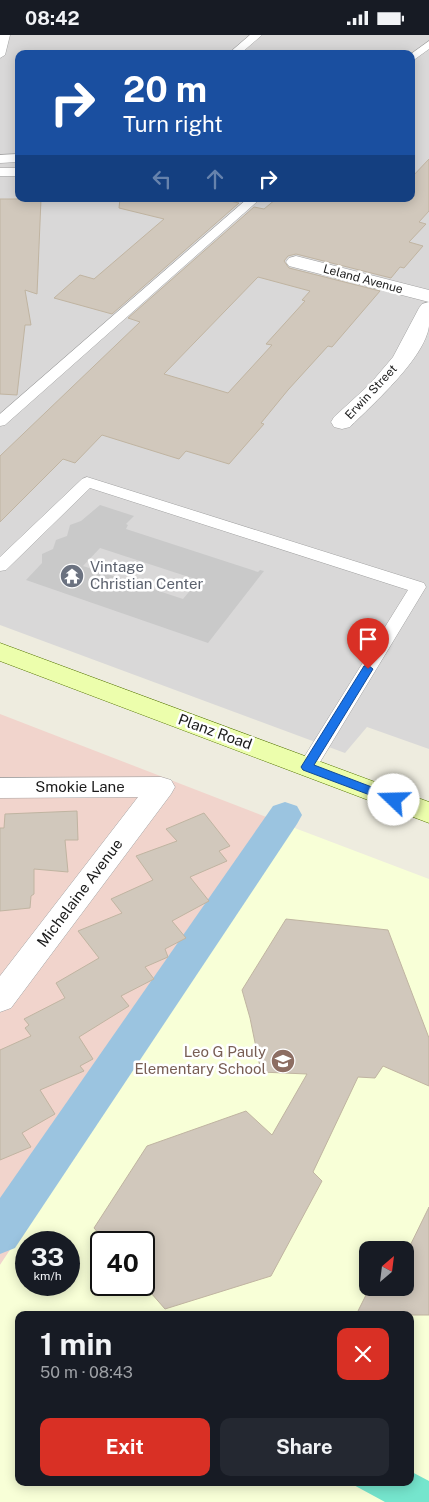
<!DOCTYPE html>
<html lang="en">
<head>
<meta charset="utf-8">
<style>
  body { margin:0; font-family:"Public Sans",sans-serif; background:#242831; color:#f1f3f6; height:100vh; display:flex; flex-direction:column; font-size:19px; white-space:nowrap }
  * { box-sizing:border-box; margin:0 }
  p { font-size:16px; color:#9ea1a6 }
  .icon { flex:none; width:28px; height:28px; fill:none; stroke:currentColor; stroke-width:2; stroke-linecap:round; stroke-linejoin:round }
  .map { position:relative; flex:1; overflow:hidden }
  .drawer { position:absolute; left:15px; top:1276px; width:399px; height:175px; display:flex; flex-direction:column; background:#171b24; border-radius:10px; box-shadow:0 2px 12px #0003 }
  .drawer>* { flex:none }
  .guide { position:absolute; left:15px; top:15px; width:400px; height:152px; border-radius:10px; box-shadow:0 2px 12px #0003; background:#1a4fa0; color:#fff; overflow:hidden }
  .needle { width:32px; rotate:28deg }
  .buttons { position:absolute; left:359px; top:1206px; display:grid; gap:10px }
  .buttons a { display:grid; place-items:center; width:55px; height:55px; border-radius:10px; background:#171b24; box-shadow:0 2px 12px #0003; font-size:25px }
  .speed { position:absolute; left:15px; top:1196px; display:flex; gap:10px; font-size:25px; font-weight:700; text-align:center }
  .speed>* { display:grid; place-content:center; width:65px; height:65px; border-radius:50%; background:#171b24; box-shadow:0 2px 12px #0003; line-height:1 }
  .speed small { font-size:12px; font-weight:400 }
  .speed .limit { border:2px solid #111; border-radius:8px; background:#fff; color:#111 }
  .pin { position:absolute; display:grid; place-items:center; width:42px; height:42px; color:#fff; margin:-51px -21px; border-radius:50% 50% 50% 0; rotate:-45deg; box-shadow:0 0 5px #0007 }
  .pin .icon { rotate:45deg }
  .me { position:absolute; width:55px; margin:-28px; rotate:291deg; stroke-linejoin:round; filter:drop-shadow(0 0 4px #0008) }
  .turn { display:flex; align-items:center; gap:18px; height:105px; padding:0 25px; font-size:22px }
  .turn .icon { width:65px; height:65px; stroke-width:2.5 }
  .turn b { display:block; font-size:35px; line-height:42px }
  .lanes { display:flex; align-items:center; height:48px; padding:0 25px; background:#0003; justify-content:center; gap:25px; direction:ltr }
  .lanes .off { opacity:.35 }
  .round { display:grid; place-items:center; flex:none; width:52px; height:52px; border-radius:10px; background:#242831 }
  .overview { display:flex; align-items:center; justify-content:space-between; height:85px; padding:0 25px }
  h1 { font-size:30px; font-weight:700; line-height:38px }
  .cta { display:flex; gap:10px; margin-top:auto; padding:10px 25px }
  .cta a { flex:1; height:58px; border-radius:10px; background:#d93025; color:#fff; font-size:20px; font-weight:700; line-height:58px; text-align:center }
  .cta a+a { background:#242831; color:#f1f3f6 }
  .status { display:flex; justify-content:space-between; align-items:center; height:35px; padding:0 25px; background:#171b24; direction:ltr }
  .status svg { height:14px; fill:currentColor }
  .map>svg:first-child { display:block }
</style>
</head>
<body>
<div class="status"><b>08:42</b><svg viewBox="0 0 49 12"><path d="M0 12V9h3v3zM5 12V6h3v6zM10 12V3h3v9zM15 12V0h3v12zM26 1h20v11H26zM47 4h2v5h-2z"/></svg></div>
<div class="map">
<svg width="429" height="1467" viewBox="0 0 429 1467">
  <rect width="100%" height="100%" fill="#eeecdf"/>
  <path fill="#d9d8d8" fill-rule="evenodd" d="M 0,0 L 429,0 L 429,714 L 367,692 L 345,718 L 0,590 ZM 19,19 L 411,19 L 411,164 L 19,164 Z"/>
  <path fill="#f1d4cc" d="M 0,679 L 292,792 L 0,1230 Z"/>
  <path fill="#f8ffd7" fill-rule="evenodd" d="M 292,792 L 429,844 L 429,1467 L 0,1467 L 0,1230 ZM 26,1208 L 69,1208 L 69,1250 L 26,1250 ZM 101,1208 L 144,1208 L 144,1250 L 101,1250 ZM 368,1215 L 405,1215 L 405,1252 L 368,1252 ZM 19,1280 L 410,1280 L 410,1448 L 19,1448 Z"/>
  <path fill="#c9c9c9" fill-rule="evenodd" d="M 100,470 L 134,481 L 126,489 L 128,490 L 126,494 L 258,537 L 260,535 L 264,536 L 208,608 L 26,545 L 42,528 L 42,519 L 53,514 L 56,505 L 67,501 L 70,490 L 81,486 ZM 100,513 L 198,545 L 198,546 L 183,564 L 83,531 Z"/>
  <path fill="#75e5cd" d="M 410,1436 L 429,1446 L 429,1467 L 385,1467 L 350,1448 L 410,1448 Z"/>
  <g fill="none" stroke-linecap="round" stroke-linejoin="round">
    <path fill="#9bc4e0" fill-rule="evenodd" d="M 285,767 L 297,771 L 302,780 L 297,789 L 15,1213 L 0,1219 L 0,1163 L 273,771 Z"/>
  </g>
  <g fill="#d1c8bc" stroke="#c0b4a1" fill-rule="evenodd">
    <path d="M 429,124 L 429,176 L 419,187 L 426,189 L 409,207 L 423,211 L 404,233 L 400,232 L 391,243 L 296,219 L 288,221 L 284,226 L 289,233 L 380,256 L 332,312 L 328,311 L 288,355 L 261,388 L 264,389 L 229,429 L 186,416 L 179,424 L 102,400 L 75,428 L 63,424 L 0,487 L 0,421 L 140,287 L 128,283 L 254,172 L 264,174 L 276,164 L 411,164 L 411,143 ZM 258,242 L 310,256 L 302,265 L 305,266 L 266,309 L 272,310 L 228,358 L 164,339 Z"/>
    <path d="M 0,164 L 41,164 L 37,259 L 25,255 L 31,290 L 25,290 L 17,360 L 0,359 Z"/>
    <path d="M 120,164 L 221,164 L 239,168 L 112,279 L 54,263 L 80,240 L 94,244 L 164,184 L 119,173 Z"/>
    <path d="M 77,776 L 78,805 L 65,805 L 68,837 L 34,834 L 34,859 L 31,861 L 30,873 L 0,876 L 0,793 L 4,793 L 5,779 Z"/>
    <path d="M 204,778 L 230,811 L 219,816 L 227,826 L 190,842 L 209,866 L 172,886 L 186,903 L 165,914 L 168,922 L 145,932 L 154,944 L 121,961 L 129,971 L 79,1002 L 93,1024 L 80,1031 L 84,1036 L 40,1055 L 55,1079 L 22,1098 L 31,1112 L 0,1125 L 0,1015 L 31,1001 L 25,993 L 29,990 L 24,984 L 65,963 L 56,948 L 99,923 L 78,896 L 122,878 L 111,864 L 153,845 L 136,821 L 177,806 L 166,794 Z"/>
    <path d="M 286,884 L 388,895 L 429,1003 L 429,1051 L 383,1031 L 375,1043 L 358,1042 L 313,1137 L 322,1146 L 271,1241 L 165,1274 L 144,1250 L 144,1208 L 107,1208 L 94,1193 L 147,1111 L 246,1076 L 272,1100 L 307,1039 L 261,1037 L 250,983 L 242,955 Z"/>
    <path d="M 429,1172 L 429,1280 L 356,1280 L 370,1252 L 405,1252 L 405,1221 Z"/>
  </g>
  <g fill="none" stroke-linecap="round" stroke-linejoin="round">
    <g stroke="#a2a2a2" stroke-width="1">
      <g id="lane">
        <path d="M 0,0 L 10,0 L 5,20 L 0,23 Z"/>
        <path d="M 250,0 L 262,0 L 240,19 L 228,19 Z"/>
        <path d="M 429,6 L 429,14 L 411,27 L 411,19 Z"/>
        <path d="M 19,119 L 19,127 L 0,128 L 0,120 Z"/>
        <rect x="0" y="133" width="19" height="8"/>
        <path d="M 247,164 L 260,164 L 5,390 L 0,391 L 0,379 Z"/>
        <path d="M 87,442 L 424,548 L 426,552 L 314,737 L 307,739 L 300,737 L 298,732 L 408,555 L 90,453 L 6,535 L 0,536 L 0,522 L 82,444 Z"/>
      </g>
    </g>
    <g stroke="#a2a2a2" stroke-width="1">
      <g id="street">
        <path d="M 296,221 L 429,255 L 429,267 L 289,231 L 286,227 L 289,223 Z"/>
        <path d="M 429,267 C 429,275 429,283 429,291 C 425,323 373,369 350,392 L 342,394 L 334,392 L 331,387 L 334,382 L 370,349 L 393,322 L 419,273 L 422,269 Z"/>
        <path d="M 161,742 L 171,745 L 175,752 L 171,759 L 11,973 L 0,977 L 0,941 L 138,762 L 0,763 L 0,743 Z"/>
      </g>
    </g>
    <g stroke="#537400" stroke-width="1">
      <path id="secondary" d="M 0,608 L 429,767 L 429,788 L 0,626 Z"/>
    </g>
    <use href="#lane" fill="#fff" fill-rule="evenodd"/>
    <use href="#street" fill="#fff" fill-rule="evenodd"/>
    <use href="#secondary" fill="#ecfeac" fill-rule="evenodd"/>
  </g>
  <path fill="#1a73e8" stroke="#114b97" d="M 368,630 L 373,634 L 314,730 L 398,762 L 400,765 L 394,769 L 303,735 L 301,732 L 364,631 Z"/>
  <defs>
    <g id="temple-disc" transform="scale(1.25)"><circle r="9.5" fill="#6b7280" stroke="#fff"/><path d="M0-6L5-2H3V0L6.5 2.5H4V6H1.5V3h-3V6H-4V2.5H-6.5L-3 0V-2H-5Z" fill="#fff"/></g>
    <g id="school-disc" transform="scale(1.25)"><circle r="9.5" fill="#8d6e63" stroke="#fff"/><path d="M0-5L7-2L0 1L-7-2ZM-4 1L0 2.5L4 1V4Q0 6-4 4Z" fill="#fff"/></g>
  </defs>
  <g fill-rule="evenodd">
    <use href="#temple-disc" x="72" y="541"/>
    <use href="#school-disc" x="283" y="1026"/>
  </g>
  <g text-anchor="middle" stroke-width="5" stroke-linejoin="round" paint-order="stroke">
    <g font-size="12" fill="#1b1b1b" stroke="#fff">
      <text transform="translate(363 244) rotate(15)" y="4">Leland Avenue</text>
      <text transform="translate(371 357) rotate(-47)" y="4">Erwin Street</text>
    </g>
    <g font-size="15" fill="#5b616d" stroke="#fff" text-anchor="start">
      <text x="90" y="537">Vintage<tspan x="90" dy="17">Christian Center</tspan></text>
    </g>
    <g font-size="15" fill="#1b1b1b" stroke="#fff">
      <text transform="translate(215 697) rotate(20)" y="5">Planz Road</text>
      <text x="80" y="757">Smokie Lane</text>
      <text transform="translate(80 858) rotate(-53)" y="5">Michelaine Avenue</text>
    </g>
    <g font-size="15" fill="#785e54" stroke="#fff" text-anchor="end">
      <text x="266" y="1022">Leo G Pauly<tspan x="266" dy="17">Elementary School</tspan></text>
    </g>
  </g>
</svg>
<div class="buttons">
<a><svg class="needle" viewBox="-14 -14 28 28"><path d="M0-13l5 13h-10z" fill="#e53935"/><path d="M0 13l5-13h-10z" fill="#9ea1a6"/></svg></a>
</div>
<div class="speed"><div>33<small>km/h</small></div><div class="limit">40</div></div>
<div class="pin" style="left:368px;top:634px;background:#d93025"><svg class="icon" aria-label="arrive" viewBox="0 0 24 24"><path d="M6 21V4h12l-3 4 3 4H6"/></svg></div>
<svg class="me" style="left:394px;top:765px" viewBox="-20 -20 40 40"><circle r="19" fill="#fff"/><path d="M0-13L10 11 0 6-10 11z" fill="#1a73e8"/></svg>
<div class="guide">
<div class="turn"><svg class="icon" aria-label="right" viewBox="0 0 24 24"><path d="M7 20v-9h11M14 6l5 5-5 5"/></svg><div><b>20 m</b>Turn right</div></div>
<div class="lanes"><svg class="icon off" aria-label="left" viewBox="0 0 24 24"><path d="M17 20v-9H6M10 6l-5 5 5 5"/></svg><svg class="icon off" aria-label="ahead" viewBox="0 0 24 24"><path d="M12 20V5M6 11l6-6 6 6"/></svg><svg class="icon" aria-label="right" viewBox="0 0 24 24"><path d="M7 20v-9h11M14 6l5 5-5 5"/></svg></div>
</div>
<section class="drawer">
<div class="overview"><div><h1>1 min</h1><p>50 m · 08:43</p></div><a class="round" style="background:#d93025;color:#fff"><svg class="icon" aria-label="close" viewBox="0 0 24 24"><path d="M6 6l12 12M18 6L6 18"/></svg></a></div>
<div class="cta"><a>Exit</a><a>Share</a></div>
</section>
</div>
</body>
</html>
